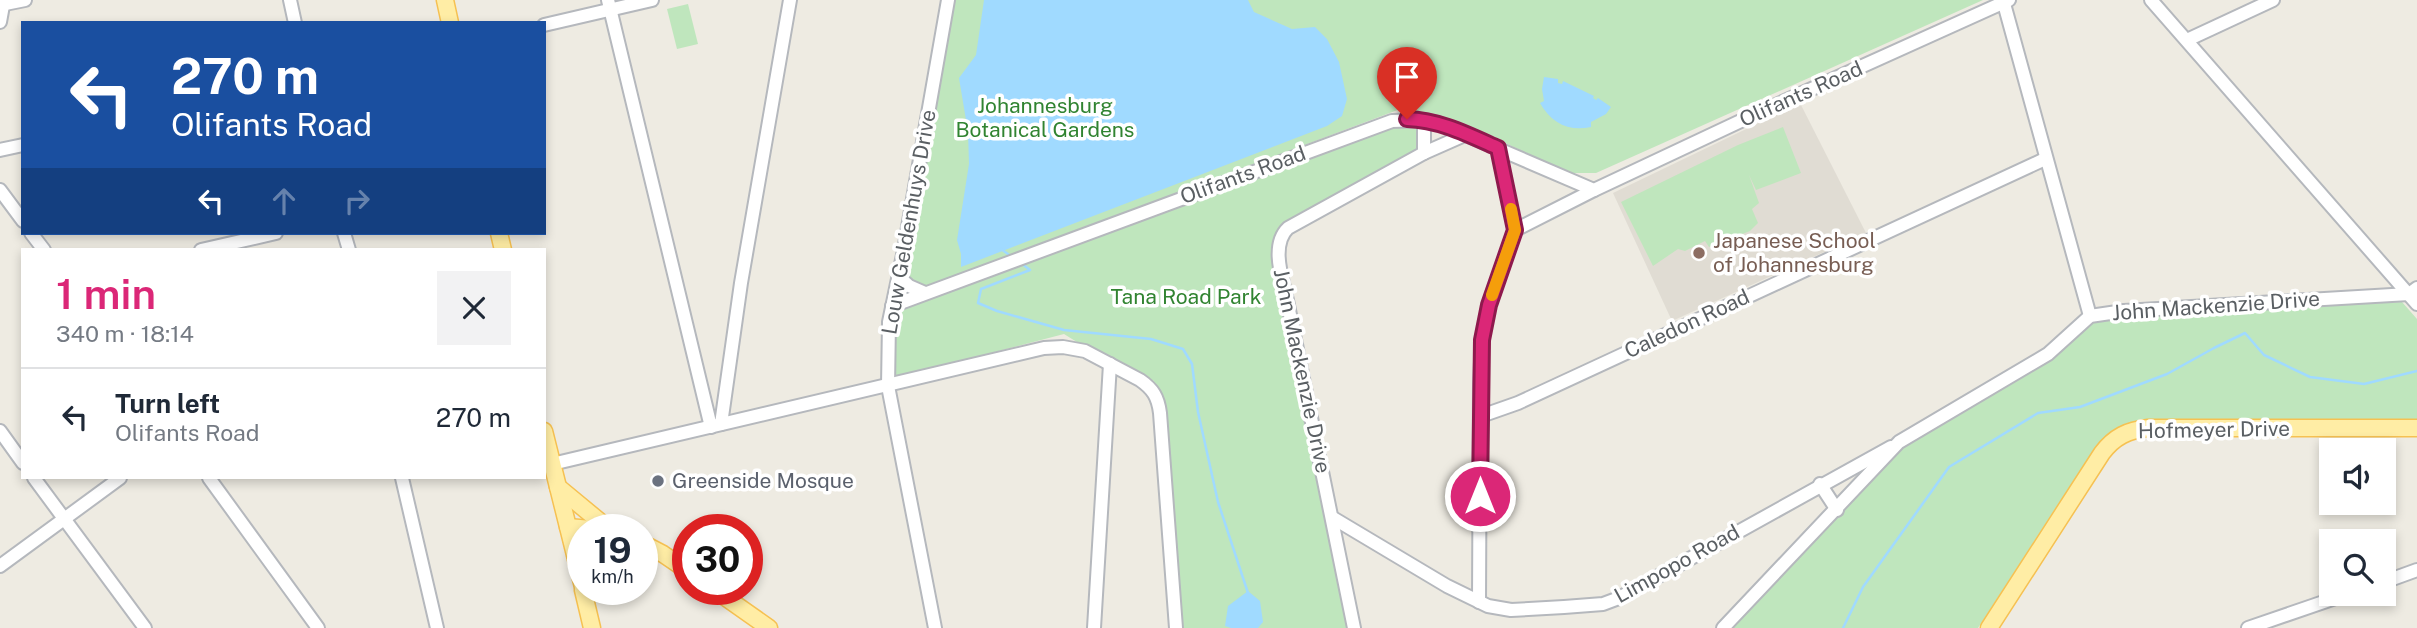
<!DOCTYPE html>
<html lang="en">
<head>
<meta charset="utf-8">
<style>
  body { margin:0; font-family:"Public Sans",sans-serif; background:#f2f2f3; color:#1f2937; height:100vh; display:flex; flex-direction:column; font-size:26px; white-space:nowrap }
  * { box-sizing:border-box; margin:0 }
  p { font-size:23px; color:#747a83 }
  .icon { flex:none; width:38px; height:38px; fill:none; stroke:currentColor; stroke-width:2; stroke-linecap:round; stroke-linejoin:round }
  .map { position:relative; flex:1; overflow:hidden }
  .sheet { position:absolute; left:21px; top:248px; width:525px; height:231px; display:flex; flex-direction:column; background:#fff; border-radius:0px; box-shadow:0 4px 10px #0003 }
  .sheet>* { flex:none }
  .hud { position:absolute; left:21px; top:21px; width:525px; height:214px; border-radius:0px; box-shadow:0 4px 10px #0003; background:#1a4fa0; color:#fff; overflow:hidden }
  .tools { position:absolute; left:2319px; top:438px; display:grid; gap:14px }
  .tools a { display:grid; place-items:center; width:77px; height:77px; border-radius:0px; background:#fff; box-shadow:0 4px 10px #0003; font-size:35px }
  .speed { position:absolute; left:567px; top:514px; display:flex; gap:14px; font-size:35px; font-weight:700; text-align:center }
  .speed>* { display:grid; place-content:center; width:91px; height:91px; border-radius:50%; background:#fff; box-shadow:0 4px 10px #0003; line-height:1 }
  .speed small { font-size:18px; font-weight:400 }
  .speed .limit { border:10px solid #d22; background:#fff; color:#111 }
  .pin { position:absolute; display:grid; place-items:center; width:60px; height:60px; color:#fff; margin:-72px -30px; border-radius:50% 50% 50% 0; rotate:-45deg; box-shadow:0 0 7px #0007 }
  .pin .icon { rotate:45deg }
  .me { position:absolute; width:77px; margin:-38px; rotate:0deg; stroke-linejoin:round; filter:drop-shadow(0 0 5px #0008) }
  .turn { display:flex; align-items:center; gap:24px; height:147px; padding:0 35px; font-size:32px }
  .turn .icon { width:91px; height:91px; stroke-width:2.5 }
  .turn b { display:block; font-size:49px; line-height:60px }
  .lanes { display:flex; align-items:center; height:66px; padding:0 35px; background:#0003; justify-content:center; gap:35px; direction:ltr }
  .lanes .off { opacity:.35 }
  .round { display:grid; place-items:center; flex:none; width:74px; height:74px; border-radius:0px; background:#f2f2f3 }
  .summary { display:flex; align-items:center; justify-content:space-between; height:119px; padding:0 35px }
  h1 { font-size:42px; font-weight:600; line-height:52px; color:#db2777 }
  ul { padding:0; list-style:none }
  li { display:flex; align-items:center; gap:21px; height:98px; padding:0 35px; border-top:2px solid #e0e1e3 }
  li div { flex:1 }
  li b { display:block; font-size:26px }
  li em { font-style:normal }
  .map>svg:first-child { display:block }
</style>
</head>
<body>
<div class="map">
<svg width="2417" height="628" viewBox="0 0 2417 628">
  <rect width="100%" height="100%" fill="#eeebe2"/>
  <path fill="#e0dcd3" d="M 1800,103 L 1866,233 L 1672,321 L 1613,193 Z"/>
  <g fill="#bfe6bd">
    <path d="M 946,0 L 1983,0 L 1596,173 L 1569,173 L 1499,140 L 1403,108 L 898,298 Z"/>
    <path d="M 688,4 L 698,44 L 677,49 L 667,9 Z"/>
    <path d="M 1419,124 L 1417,153 L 1281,226 L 1272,258 L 1347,628 L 1174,628 L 1154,381 L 1109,362 L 1064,334 L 890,379 L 896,308 L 1387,126 Z"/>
    <path d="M 1783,127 L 1801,173 L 1756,190 L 1749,175 L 1759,203 L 1752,209 L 1758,223 L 1750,231 L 1709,247 L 1705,241 L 1685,251 L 1678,249 L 1653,266 L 1621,202 L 1738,145 Z"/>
    <path d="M 2402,302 L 2417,319 L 2417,422 L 2141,419 L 2096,446 L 1978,628 L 1718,628 L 1896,441 L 2038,364 L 2090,318 Z"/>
  </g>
  <g fill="#a0daff">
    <path d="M 984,0 L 1248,0 L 1254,12 L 1292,29 L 1315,27 L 1327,39 L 1339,62 L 1347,99 L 1342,116 L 1327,126 L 961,267 L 961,254 L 957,240 L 969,164 L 968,132 L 959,78 L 976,55 Z"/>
    <path d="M 1544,77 L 1558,79 L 1558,83 L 1562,84 L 1563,81 L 1594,96 L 1593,98 L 1596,100 L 1598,98 L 1611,107 L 1606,114 L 1591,122 L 1591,127 C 1569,132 1551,123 1540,103 L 1544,101 L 1542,89 Z"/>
    <path d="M 1248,591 L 1260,601 L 1263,622 L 1258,628 L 1231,628 L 1225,626 L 1228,606 Z"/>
  </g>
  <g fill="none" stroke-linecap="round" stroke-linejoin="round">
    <g stroke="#a0daff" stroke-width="2.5">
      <path d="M 1001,249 L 1012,257"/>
      <path d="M 1021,263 L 1030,270 L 981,289 L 978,303 L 997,311 L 1064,330 L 1151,339 L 1183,349 L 1192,364 L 1198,412 L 1218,502 L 1248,593"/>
      <path d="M 1843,628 L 1863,587 L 1949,467 L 2038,413 L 2080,407 L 2167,374 L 2214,348 L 2245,333 L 2264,355 L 2310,377 L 2364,384 L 2417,371"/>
    </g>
    <g stroke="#b5b8bd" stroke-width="16">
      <g id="minor">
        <path d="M 290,0 L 295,23"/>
        <path d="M 608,0 L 711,427"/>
        <path d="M 2003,0 L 2090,316"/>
        <path d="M 2151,0 L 2417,304"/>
        <path d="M 5,4 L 25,0"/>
        <path d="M 0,22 L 4,0"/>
        <path d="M 544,25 L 652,0"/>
        <path d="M 2187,40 L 2273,0"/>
        <path d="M 0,150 L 23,145"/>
        <path d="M 1424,153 L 1467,134"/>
        <path d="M 0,190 L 23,221"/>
        <path d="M 1515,230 L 1594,190"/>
        <path d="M 31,233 L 44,250"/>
        <path d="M 344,233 L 349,250"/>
        <path d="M 201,250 L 276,233"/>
        <path d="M 899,277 L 909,286 L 925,293"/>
        <path d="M 892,306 L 1392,121 L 1424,120 L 1438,123 L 1594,190 L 1745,119 L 2009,0"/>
        <path d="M 1481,416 L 1518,403 L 2045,159"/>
        <path d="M 721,424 L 741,283 L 790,0"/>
        <path d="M 0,431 L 23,463"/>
        <path d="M 552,464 L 1044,348 L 1063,347 L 1085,351 L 1140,380 C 1153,389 1158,397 1160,413 L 1176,628"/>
        <path d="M 34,478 L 145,628"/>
        <path d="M 209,478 L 318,628"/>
        <path d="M 402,478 L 437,628"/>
        <path d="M 1820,484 L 1837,510"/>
        <path d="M 1333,518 L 1447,586 L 1488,606 L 1511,610 L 1564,607 L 1603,604 L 1619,598 L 1891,447"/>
        <path d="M 0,566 L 120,478"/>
        <path d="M 2384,582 L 2417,570"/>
        <path d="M 1479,602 L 1480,384 L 1482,340 L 1489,305 L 1515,230 L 1498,148"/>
        <path d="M 935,628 L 888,386 L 889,322 L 904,250 L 948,0"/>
        <path d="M 1094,628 L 1110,364"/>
        <path d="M 1354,628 L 1288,305 C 1284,283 1269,246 1288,228 L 1424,153 L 1424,120"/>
        <path d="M 1723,628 L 1899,442 L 2048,354 L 2090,316 L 2124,311 L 2409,294 L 2417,288"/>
        <path d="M 2248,628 L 2350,593"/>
      </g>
    </g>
    <g stroke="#f6c152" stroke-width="19">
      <g id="major">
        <path d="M 445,0 L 450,23"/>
        <path d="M 499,233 L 503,250"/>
        <path d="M 544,431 L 583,587"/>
        <path d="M 558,487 L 610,530"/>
        <path d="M 568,527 L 602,530"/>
        <path d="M 642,543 L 663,554 L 688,571"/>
        <path d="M 583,590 L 592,628"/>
        <path d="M 715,590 L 769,628"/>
        <path d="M 1989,628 L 2102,453 C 2114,437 2128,430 2148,428 L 2417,428"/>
      </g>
    </g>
    <use href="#minor" stroke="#fff" stroke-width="12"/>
    <use href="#major" stroke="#ffeda5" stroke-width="16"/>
  </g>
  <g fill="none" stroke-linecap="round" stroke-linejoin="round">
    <g stroke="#8e194d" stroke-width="18">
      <path id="route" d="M 1407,119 C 1440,120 1469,135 1498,148 L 1515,230 L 1489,305 L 1482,340 L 1480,496"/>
    </g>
    <use href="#route" stroke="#db2777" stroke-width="12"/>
    <path stroke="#f59e0b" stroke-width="12" d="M 1492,295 L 1515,230 L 1511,209"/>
  </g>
  <circle fill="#8d6e63" stroke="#fff" stroke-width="2.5" cx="1699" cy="253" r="7"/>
  <circle fill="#6b7280" stroke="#fff" stroke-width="2.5" cx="658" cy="481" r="7"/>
  <g text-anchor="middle" stroke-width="7" stroke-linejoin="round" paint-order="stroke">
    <g font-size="21" fill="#5a5f63" stroke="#fff">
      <text transform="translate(1801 94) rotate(-24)" y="7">Olifants Road</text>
      <text transform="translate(1243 175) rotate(-20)" y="7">Olifants Road</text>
      <text transform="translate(909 222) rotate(-80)" y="7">Louw Geldenhuys Drive</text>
      <text transform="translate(2216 306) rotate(-4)" y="7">John Mackenzie Drive</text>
      <text transform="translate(1687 324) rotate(-25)" y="7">Caledon Road</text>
      <text transform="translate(1302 371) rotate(78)" y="7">John Mackenzie Drive</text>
      <text transform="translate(2214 430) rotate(-1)" y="7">Hofmeyer Drive</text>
      <text transform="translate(1677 564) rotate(-29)" y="7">Limpopo Road</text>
    </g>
    <g font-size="21" fill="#318431" stroke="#fff">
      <text x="1045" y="113">Johannesburg<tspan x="1045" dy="24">Botanical Gardens</tspan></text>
      <text x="1186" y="304">Tana Road Park</text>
    </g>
    <g font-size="21" fill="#785e54" stroke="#fff" text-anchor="start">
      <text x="1713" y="248">Japanese School<tspan x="1713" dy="24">of Johannesburg</tspan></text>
    </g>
    <g font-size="21" fill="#5b616d" stroke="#fff" text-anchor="start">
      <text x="672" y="488">Greenside Mosque</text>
    </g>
  </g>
</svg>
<div class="tools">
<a><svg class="icon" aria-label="sound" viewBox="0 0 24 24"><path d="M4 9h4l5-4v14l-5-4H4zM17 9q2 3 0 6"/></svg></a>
<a><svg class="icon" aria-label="search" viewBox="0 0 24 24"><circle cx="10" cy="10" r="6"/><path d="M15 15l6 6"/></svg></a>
</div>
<div class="speed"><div>19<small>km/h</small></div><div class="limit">30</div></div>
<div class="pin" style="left:1407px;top:119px;background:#d93025"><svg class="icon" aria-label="arrive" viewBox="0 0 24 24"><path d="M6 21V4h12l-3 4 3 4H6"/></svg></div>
<svg class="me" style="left:1480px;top:496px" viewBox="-20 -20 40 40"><circle r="17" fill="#db2777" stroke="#fff" stroke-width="3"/><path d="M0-11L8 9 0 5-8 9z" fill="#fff"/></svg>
<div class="hud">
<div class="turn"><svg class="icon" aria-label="left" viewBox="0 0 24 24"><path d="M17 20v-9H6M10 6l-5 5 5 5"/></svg><div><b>270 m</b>Olifants Road</div></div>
<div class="lanes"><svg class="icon" aria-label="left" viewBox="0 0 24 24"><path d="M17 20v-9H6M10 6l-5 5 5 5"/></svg><svg class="icon off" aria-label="ahead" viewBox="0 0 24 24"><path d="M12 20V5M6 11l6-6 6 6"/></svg><svg class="icon off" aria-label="right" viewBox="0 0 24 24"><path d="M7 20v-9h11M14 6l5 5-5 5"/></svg></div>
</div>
<section class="sheet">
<div class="summary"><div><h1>1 min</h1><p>340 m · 18:14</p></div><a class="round"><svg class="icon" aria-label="close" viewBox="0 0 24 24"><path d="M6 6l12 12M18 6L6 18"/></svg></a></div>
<ul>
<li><svg class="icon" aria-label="left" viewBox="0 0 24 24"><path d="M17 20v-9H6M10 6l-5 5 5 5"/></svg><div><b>Turn left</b><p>Olifants Road</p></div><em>270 m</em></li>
</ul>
</section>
</div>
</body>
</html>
